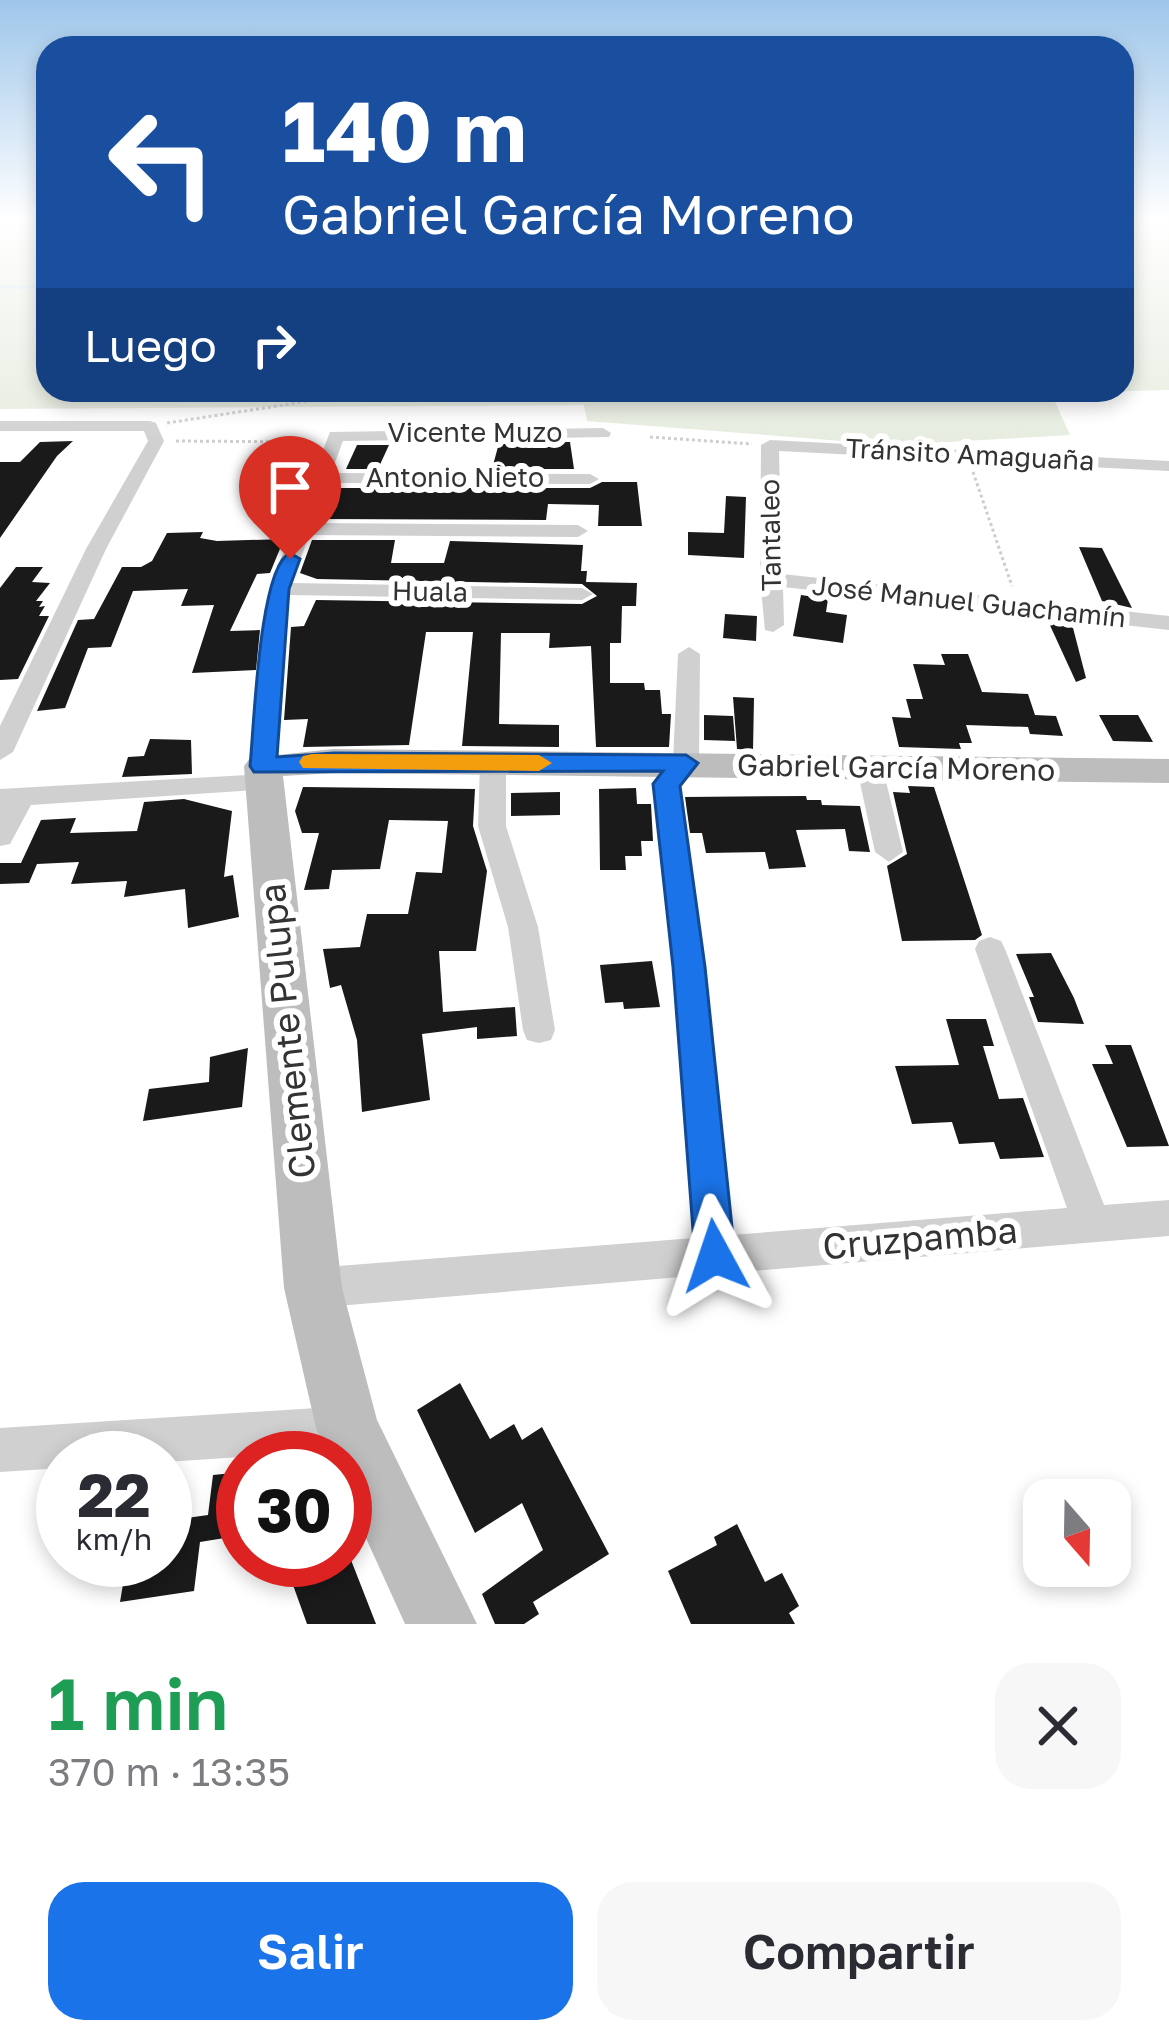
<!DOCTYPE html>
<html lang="es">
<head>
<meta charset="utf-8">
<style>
  body { margin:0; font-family:"Golos Text",sans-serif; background:#f7f7f7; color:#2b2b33; height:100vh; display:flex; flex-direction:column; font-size:45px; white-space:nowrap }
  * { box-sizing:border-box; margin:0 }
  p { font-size:39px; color:#7c7c81 }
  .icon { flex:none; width:66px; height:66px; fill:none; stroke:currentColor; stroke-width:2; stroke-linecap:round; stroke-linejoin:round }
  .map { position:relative; height:1624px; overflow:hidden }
  .details { display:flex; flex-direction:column; background:#fff; flex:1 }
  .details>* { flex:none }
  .top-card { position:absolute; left:36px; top:36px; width:1098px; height:366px; border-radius:36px; box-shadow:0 6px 18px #0003; background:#1a4fa0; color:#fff; overflow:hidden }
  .needle { width:78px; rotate:160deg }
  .buttons { position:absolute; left:1023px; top:1479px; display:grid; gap:24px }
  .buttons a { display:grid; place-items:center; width:108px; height:108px; border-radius:24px; background:#fff; box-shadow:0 6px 18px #0003; font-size:60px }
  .speed { position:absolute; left:36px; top:1431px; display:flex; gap:24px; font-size:60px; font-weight:700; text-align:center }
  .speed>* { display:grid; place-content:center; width:156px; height:156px; border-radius:50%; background:#fff; box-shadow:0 6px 18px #0003; line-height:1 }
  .speed small { font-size:30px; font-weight:400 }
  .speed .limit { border:18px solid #d22; background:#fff; color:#111 }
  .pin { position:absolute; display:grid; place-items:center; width:102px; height:102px; color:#fff; margin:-123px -51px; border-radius:50% 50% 50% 0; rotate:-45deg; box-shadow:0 0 12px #0007 }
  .pin .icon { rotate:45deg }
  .me { position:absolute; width:132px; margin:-66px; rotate:355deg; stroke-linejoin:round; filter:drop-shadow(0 0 9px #0008) }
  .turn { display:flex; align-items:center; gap:42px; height:252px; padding:0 48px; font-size:54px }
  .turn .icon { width:156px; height:156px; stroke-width:2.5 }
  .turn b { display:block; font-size:84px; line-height:102px }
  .then { display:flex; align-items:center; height:114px; padding:0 48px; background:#0003; gap:24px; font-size:45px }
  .round { display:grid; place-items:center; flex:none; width:126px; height:126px; border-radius:36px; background:#f7f7f7 }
  .overview { display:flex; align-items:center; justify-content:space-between; height:204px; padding:0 48px }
  h1 { font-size:72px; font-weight:600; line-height:90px; color:#1e9e55 }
  .cta { display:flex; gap:24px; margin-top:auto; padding:24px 48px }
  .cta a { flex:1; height:138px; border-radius:36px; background:#1a73e8; color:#fff; font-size:48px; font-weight:600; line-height:138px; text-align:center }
  .cta a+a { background:#f7f7f7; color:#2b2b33 }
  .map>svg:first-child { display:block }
</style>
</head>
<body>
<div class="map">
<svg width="1169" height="1624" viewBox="0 0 1169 1624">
  <rect width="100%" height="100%" fill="#fff"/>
  <path fill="#e6ecdf" d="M 0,219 L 48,219 L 48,390 L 1122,390 L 1122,219 L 1169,219 L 1169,390 L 1051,393 L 1070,435 L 894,445 L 587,421 L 584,405 L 0,409 Z"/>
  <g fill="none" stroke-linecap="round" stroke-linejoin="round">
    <g stroke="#cfe2ee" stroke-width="3">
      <path d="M 1122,227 L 1169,225"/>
      <path d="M 0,287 L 48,288"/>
    </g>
  </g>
  <g fill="#1a1a1a">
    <path d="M 73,441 L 57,456 L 0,538 L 0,462 L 20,462 L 40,442 Z"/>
    <path d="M 570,442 L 574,469 L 492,469 L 499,443 Z"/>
    <path d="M 357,445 L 389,445 L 378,469 L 346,469 Z"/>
    <path d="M 602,482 L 637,482 L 642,526 L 598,526 L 599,505 L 548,504 L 546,520 L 319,519 L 334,488 L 590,488 Z"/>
    <path d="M 726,496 L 746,497 L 744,558 L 688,555 L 688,532 L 724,533 Z"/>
    <path d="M 203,532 L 200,538 L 217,541 L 284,539 L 270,573 L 257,574 L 230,631 L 260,630 L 256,670 L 192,673 L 214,605 L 181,606 L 188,589 L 133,591 L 111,647 L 88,648 L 65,708 L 37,711 L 78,620 L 94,619 L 122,567 L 141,567 L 152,561 L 167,533 Z"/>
    <path d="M 312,540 L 395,540 L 391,563 L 444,563 L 450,541 L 583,545 L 581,571 L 587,571 L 586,582 L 637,583 L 636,606 L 622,606 L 621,643 L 610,643 L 610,683 L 644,683 L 645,690 L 660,690 L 662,714 L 671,714 L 669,747 L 596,747 L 591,646 L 549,648 L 550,633 L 501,633 L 499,724 L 559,725 L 559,747 L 462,746 L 473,632 L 426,632 L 409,745 L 303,747 L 308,719 L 284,720 L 291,627 L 304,626 L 316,600 L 582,604 L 597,596 L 582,584 L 317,579 L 300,573 Z"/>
    <path d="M 1079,547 L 1102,548 L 1132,608 L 1102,601 Z"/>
    <path d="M 16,567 L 43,567 L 32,582 L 50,583 L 36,601 L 43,601 L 39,607 L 45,606 L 39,616 L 49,616 L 18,679 L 0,680 L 0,588 Z"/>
    <path d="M 801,595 L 828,599 L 826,612 L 847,615 L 843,643 L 793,636 Z"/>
    <path d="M 725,614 L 757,616 L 756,641 L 723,638 Z"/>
    <path d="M 1048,621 L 1072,624 L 1086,678 L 1076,682 Z"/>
    <path d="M 941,654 L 968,654 L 982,692 L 1028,694 L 1035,715 L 1056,716 L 1063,736 L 1030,734 L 1028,727 L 966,725 L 972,743 L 959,743 L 961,749 L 899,747 L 892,717 L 911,718 L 906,699 L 923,699 L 913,664 L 945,665 Z"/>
    <path d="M 733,697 L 754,698 L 753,750 L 737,749 Z"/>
    <path d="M 704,715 L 733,716 L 735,741 L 704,740 Z"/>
    <path d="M 1099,715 L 1138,715 L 1153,742 L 1113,741 Z"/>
    <path d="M 150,739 L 191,740 L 192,774 L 122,777 L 128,757 L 144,756 Z"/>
    <path d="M 908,786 L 934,787 L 982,935 L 975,940 L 902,941 L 887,866 L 907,854 L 893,792 L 910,793 Z"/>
    <path d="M 303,787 L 475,789 L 473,826 L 487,871 L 476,951 L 439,951 L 443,1012 L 515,1007 L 517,1036 L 477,1039 L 477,1027 L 422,1034 L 430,1100 L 362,1112 L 357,1040 L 341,985 L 330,988 L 323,949 L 360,947 L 367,914 L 408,914 L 416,872 L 442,873 L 448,821 L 389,820 L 380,869 L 332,870 L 329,889 L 304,890 L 319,833 L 302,833 L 295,811 Z"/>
    <path d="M 636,788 L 637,804 L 651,804 L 653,841 L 641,841 L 642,856 L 625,856 L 626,870 L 600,870 L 599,789 Z"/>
    <path d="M 560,792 L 560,815 L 511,816 L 511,793 Z"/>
    <path d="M 806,796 L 807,800 L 821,800 L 822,805 L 860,806 L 870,852 L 849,851 L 845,829 L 796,830 L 806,867 L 769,869 L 765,852 L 706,853 L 702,833 L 690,833 L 685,797 Z"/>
    <path d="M 184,799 L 232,811 L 224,877 L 233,875 L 239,917 L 188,928 L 185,889 L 124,897 L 127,881 L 71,884 L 79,862 L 37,864 L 29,883 L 0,884 L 0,863 L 21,863 L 41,820 L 76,818 L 70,833 L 137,831 L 144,802 Z"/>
    <path d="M 1051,953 L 1074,998 L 1084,1024 L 1038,1022 L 1029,997 L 1034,997 L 1016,954 Z"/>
    <path d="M 652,961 L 660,1007 L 624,1009 L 623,1002 L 605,1003 L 600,965 Z"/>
    <path d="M 946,1019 L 986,1019 L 994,1046 L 983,1046 L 999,1099 L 1023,1098 L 1044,1157 L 1000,1159 L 994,1142 L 959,1144 L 952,1122 L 912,1124 L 895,1066 L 959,1065 Z"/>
    <path d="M 1105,1045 L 1131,1045 L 1169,1146 L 1127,1147 L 1092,1064 L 1113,1064 Z"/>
    <path d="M 248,1048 L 242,1107 L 143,1121 L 149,1089 L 209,1082 L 210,1057 Z"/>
    <path d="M 460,1383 L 490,1439 L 514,1424 L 522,1440 L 542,1427 L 609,1554 L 533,1602 L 539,1614 L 524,1624 L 495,1624 L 482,1594 L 543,1550 L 522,1503 L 475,1533 L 417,1410 Z"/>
    <path d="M 243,1472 L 243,1535 L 200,1542 L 194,1591 L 120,1602 L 127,1560 L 165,1560 L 165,1521 L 208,1515 L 213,1475 Z"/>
    <path d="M 737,1524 L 765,1582 L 782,1573 L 799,1606 L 789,1613 L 795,1624 L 691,1624 L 668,1571 L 717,1545 L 714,1537 Z"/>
    <path d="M 284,1560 L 351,1560 L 376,1624 L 307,1624 Z"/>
  </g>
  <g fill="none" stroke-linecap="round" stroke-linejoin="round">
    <g stroke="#cdcdcd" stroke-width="3" stroke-dasharray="3 3" stroke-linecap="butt">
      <path d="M 938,390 L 972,400 L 1007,390"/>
      <path d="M 167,423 L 381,390"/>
      <path d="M 650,437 L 752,444"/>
      <path d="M 176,441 L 314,442"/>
      <path d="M 973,472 L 1012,586"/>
    </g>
    <g fill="#d0d0d0" fill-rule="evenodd">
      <path d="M 0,421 L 150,421 L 156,423 L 164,441 L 106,549 L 13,752 L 0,760 L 0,726 L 86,549 L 148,441 L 144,431 L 0,431 Z"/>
      <path d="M 603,428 L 611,433 L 609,437 L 343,441 L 331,473 L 590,474 L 599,479 L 590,484 L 327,483 L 313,523 L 578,525 L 588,531 L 578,537 L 309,535 L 292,583 L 582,588 L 593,594 L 582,600 L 289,595 L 276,766 L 272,772 L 254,772 L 250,766 L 269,589 L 330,432 Z"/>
      <path d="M 770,440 L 1169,461 L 1169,471 L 779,451 L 782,574 L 1169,616 L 1169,630 L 783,587 L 784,625 L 773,632 L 765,630 L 760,579 L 761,445 Z"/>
      <path d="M 689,647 L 700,654 L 699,763 L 679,786 L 705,967 L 732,1235 L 1067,1208 L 975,949 L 979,941 L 990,937 L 1001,941 L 1005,949 L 1104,1205 L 1169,1200 L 1169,1236 L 313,1308 L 299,1302 L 293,1288 L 299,1274 L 313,1268 L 694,1238 L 673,967 L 653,785 L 673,761 L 678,654 Z"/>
      <path d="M 493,755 L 506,763 L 506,826 L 538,927 L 555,1030 L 551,1040 L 539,1043 L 527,1040 L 523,1030 L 508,927 L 478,826 L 480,763 Z"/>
      <path d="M 870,761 L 883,769 L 903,852 L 889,862 L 875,852 L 857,769 Z"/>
      <path d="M 264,774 L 277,783 L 273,789 L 31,805 L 10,844 L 0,846 L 0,789 Z"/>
      <path d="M 348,1406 L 363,1413 L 370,1428 L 363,1443 L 348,1450 L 165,1462 L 165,1458 L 63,1458 L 63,1468 L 0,1472 L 0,1428 Z"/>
    </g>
    <path fill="#bdbdbd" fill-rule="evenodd" d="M 334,749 L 1169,759 L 1169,783 L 334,773 L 283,776 L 342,1288 L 377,1420 L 477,1624 L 405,1624 L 345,1492 L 345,1458 L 329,1458 L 316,1428 L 284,1288 L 244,766 L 250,758 Z"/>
  </g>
  <linearGradient id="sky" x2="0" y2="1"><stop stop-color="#9ec6ea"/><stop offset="0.49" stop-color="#fff"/><stop offset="1" stop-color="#fff" stop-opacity="0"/></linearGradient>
  <rect width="1169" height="447" fill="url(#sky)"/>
  <path fill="#1a73e8" stroke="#114b97" stroke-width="3" d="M 290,553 L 300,559 L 289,589 L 277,757 L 334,753 L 686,755 L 698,763 L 680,786 L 705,967 L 735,1256 L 729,1269 L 715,1275 L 701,1269 L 695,1256 L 673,967 L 653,784 L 663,771 L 254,772 L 250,766 C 254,728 259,566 290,553 Z"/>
  <path fill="#f59e0b" d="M 312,754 L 539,755 L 552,763 L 539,771 L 303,768 L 299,762 L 303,756 Z"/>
  <g text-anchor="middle" stroke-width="12" stroke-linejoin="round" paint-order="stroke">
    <g font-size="27" fill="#333" stroke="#fff">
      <text x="475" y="442">Vicente Muzo</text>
      <text transform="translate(970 455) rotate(3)" y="9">Tránsito Amaguaña</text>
      <text x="455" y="487">Antonio Nieto</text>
      <text transform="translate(771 535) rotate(-91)" y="9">Tantaleo</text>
      <text transform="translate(430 592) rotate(1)" y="9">Huala</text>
      <text transform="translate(969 602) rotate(6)" y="9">José Manuel Guachamín</text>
    </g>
    <g font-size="30" fill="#333" stroke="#fff">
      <text transform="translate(896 768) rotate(1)" y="10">Gabriel García Moreno</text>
    </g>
    <g font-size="36" fill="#333" stroke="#fff">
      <text transform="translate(287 1031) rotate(-96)" y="13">Clemente Pulupa</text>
      <text transform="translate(920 1238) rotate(-5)" y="13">Cruzpamba</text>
    </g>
  </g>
</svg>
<div class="buttons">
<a><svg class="needle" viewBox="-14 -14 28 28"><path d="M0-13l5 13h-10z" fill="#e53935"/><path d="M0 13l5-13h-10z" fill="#7c7c81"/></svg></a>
</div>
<div class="speed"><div>22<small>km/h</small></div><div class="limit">30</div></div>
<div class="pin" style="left:290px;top:559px;background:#d93025"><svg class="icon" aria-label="arrive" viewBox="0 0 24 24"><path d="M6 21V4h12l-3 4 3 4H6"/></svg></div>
<svg class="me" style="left:715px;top:1256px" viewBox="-20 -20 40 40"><path d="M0-17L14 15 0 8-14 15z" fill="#1a73e8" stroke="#fff" stroke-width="4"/></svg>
<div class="top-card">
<div class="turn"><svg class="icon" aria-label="left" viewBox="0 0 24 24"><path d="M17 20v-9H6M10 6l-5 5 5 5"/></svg><div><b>140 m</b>Gabriel García Moreno</div></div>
<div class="then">Luego<svg class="icon" aria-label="right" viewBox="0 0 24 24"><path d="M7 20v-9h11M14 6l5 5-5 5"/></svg></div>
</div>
</div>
<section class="details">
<div class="overview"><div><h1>1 min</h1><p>370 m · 13:35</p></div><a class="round"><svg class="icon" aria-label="close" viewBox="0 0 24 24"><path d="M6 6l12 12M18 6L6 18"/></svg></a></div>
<div class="cta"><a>Salir</a><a>Compartir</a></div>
</section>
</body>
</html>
